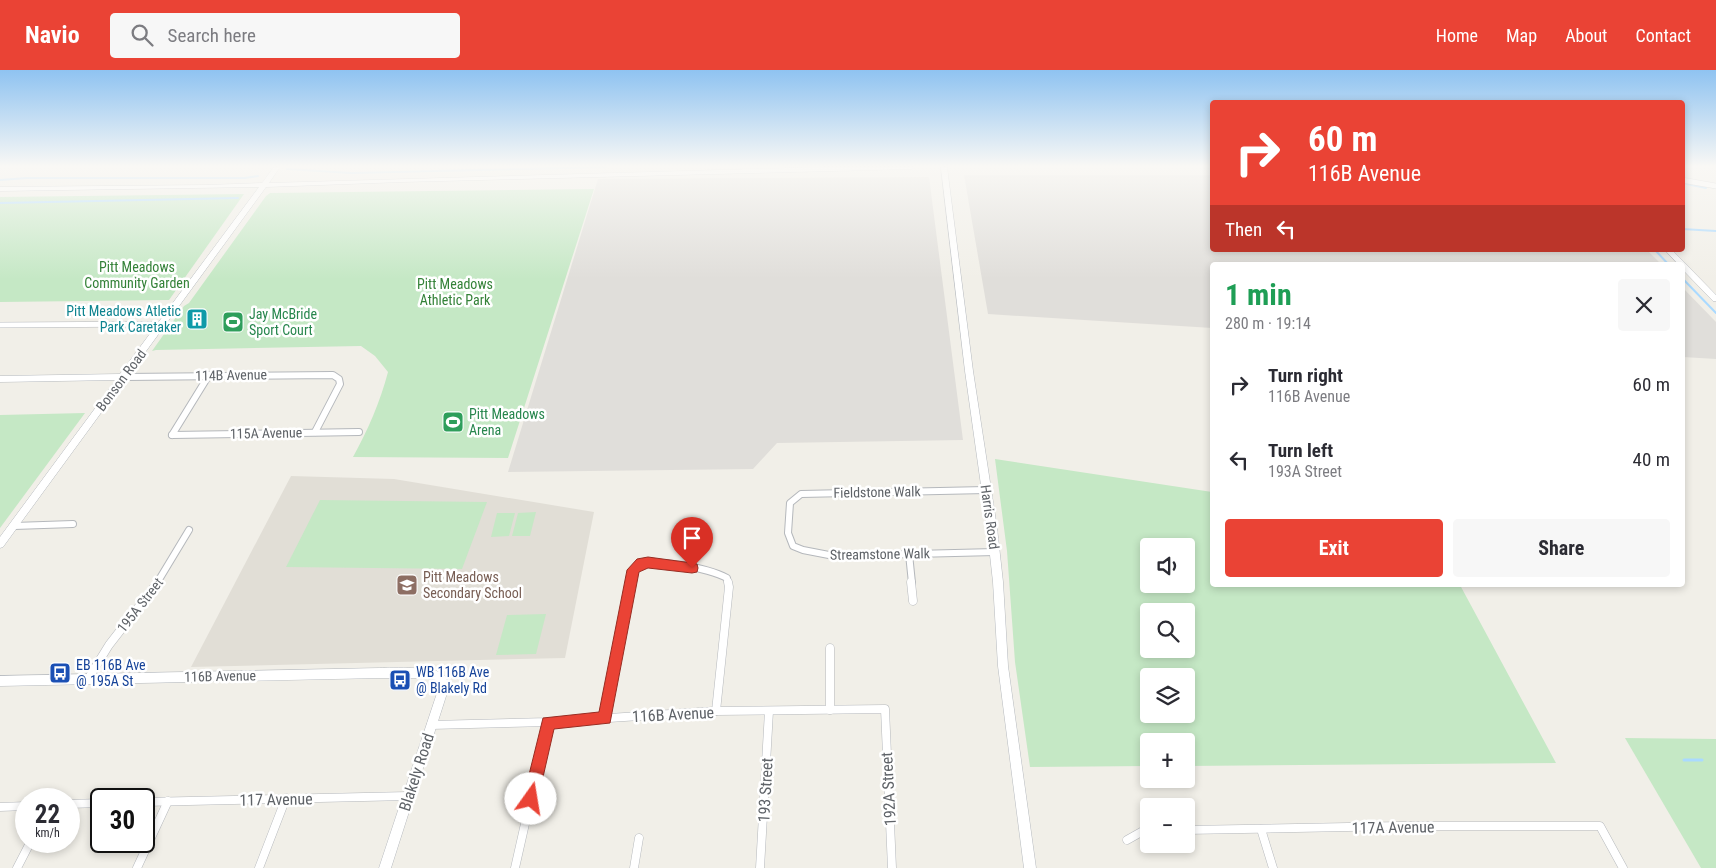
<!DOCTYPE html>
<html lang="en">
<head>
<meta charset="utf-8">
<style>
  body { margin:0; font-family:"Roboto Condensed",sans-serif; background:#f7f7f7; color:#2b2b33; height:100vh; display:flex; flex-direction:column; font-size:19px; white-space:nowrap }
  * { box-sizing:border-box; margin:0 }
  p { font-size:16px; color:#7c7c81 }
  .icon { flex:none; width:28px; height:28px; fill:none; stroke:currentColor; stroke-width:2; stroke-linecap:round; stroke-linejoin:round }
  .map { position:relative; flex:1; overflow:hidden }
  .side { position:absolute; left:1210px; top:192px; width:475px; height:325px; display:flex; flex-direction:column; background:#fff; border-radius:5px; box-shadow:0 2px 8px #0003 }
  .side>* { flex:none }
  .banner { position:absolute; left:1210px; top:30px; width:475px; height:152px; border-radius:5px; box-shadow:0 2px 8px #0003; background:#ea4335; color:#fff; overflow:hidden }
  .buttons { position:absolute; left:1140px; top:468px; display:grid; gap:10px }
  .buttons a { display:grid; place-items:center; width:55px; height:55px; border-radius:5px; background:#fff; box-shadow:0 2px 8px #0003; font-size:25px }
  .speed { position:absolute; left:15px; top:718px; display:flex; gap:10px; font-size:25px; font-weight:700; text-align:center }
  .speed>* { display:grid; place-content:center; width:65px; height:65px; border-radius:50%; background:#fff; box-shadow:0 2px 8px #0003; line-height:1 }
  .speed small { font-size:12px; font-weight:400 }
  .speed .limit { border:2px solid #111; border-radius:8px; background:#fff; color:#111 }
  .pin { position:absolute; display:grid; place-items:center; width:42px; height:42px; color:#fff; margin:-51px -21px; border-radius:50% 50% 50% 0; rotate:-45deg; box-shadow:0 0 5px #0007 }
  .pin .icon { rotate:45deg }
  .me { position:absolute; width:55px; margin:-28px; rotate:13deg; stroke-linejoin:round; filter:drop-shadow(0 0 4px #0008) }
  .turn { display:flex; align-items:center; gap:18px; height:105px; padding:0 15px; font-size:22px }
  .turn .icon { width:65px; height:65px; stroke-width:2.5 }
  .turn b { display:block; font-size:35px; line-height:42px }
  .then { display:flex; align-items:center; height:48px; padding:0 15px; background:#0003; gap:10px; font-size:19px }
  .round { display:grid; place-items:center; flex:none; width:52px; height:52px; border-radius:5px; background:#f7f7f7 }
  .head { display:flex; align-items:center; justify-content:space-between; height:85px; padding:0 15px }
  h1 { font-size:30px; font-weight:700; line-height:38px; color:#1e9e55 }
  .button { display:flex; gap:10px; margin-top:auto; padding:10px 15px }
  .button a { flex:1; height:58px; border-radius:5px; background:#ea4335; color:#fff; font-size:20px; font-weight:700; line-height:58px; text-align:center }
  .button a+a { background:#f7f7f7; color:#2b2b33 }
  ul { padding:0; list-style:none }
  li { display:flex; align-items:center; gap:15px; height:75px; padding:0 15px }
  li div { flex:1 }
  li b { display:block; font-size:19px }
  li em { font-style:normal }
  header { display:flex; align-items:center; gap:30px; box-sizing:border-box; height:70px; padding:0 25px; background:#ea4335; color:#fff }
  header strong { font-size:24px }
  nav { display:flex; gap:28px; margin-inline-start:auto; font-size:18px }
  .search { width:350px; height:45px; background:#f7f7f7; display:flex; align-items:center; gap:12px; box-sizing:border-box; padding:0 18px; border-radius:5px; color:#7c7c81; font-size:19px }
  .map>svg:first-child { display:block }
</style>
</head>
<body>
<header>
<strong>Navio</strong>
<div class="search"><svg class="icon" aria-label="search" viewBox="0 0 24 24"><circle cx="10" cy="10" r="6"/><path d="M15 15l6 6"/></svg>Search here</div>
<nav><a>Home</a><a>Map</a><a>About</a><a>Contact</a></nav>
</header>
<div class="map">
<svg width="1716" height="798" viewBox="0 0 1716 798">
  <rect width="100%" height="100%" fill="#f1efe8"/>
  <g fill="#e0deda">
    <path d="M 964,105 L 1212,105 L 1212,180 L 1647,180 L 1662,195 L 1212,195 L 1212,258 L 988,244 Z"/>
    <path d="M 929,107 L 963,370 L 777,373 L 753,399 L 508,402 L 598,109 Z"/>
    <path d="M 1682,217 L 1716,252 L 1716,289 L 1683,287 Z"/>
  </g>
  <path fill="#e1ded6" d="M 291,406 L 394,409 L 594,442 L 565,588 L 191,597 Z"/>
  <g fill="#c5e8c5" fill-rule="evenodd">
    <path d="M 594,119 L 508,388 L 353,387 C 368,360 380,332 388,302 L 375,286 L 361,276 L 156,280 L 152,281 L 184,236 L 189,233 L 266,126 L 270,123 Z"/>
    <path d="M 244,124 L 169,230 L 0,232 L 0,127 Z"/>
    <path d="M 85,343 L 0,458 L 0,345 Z"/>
    <path d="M 995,389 L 1212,422 L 1212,515 L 1460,515 L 1556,693 L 1186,696 L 1186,671 L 1149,671 L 1149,696 L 1030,697 L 1015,592 L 1007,481 ZM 1149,476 L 1186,476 L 1186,514 L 1149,514 ZM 1149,541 L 1186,541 L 1186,579 L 1149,579 ZM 1149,606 L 1186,606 L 1186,644 L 1149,644 Z"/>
    <path d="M 320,430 L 487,432 L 462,499 L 286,497 Z"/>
    <path d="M 536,442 L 530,466 L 512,466 L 518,443 Z"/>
    <path d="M 497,443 L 515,443 L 509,466 L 491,467 Z"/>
    <path d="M 546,544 L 536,584 L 496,585 L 507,545 Z"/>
    <path d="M 1625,668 L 1716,669 L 1716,798 L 1701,798 Z"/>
  </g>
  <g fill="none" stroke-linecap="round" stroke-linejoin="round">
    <g stroke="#aadaff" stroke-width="2">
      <path d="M 287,99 L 351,103 L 606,97"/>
      <path d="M 0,110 L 26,108 L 245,108 L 258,106"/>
      <path d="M 1682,113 L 1706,118"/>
      <path d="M 0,133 L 238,128"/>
      <path d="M 1682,159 L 1716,161"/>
      <path d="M 1655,180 L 1669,195"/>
      <path d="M 1682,208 L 1716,243"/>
    </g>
    <path stroke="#aadaff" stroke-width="3" d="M 1684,690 L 1702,690"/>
    <g stroke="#b5b8bc" stroke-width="6">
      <g id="street-far2">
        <path d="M 1682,110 L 1716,116"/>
        <path d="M 0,255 L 163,254"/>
      </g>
    </g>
    <g stroke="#b5b8bc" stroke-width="8">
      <g id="street-far1">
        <path d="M 124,307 L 333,305 L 339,309 L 340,314 L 315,362"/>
        <path d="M 172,365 L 359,362"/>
        <path d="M 172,365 L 209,305"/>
        <path d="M 986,420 L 801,424 L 790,433 L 788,463 L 793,476 L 803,480 L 834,486 L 995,482"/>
        <path d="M 14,456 L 73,454"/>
        <path d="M 909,484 L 912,513"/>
        <path d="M 157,513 L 189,460"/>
        <path d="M 630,513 L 636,498 C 651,485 710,499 727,508 L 728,513"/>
      </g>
    </g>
    <g stroke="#b5b8bc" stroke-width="9">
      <g id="street">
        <path d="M 911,512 L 913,531"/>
        <path d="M 830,578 L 830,640"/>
        <path d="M 88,609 L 109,575 L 158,512"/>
        <path d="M 716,641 L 729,517 L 728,512"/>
        <path d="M 605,648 L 631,512"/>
        <path d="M 431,655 L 548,652 L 716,641 L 885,639 L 892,798"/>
        <path d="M 144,732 L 408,726"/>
        <path d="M 69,734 L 101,733"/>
        <path d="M 0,737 L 26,736"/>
        <path d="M 1261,759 L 1273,798"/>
        <path d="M 1186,760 L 1400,756 L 1600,756 L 1623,798"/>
        <path d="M 1127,770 L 1143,761 L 1149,761"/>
        <path d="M 17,798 L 31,771"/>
        <path d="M 137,798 L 168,731"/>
        <path d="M 259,798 L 286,728"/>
        <path d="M 515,798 L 548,652"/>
        <path d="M 634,798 L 639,768"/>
        <path d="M 760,798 L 769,641"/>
      </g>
    </g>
    <g stroke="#b6babf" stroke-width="1">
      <g id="secondary">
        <path d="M 274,97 L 280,97 L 269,113 L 824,97 L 915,97 L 912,99 L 402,112 L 266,117 L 3,477 L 0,478 L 0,467 L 116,310 L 0,312 L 0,306 L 120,304 L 259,117 L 0,121 L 0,117 L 207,115 L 262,113 Z"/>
        <path d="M 941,97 L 947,97 L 973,301 L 997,458 L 1003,512 L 1008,596 L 1036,798 L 1024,798 L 998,596 L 993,512 L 987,458 L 965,301 Z"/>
        <path d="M 1665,180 L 1672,180 L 1716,225 L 1716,231 L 1713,231 L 1682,199 L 1682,195 L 1679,195 Z"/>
        <path d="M 380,598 C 392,598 437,596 444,605 C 448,609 448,615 448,620 L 391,798 L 379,798 L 438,620 L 436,610 L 423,608 L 380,608 L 0,616 L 0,606 Z"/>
      </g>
    </g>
    <use href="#street-far2" stroke="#fff" stroke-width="5"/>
    <use href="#street-far1" stroke="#fff" stroke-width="6"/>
    <use href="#street" stroke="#fff" stroke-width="8"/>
    <use href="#secondary" fill="#fff" fill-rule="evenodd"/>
  </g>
  <linearGradient id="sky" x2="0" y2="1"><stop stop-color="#8fc3f1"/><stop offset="0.46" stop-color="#f9f8f5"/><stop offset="1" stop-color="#f9f8f5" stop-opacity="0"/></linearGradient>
  <rect width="1716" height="209" fill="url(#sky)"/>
  <path fill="#ea4335" stroke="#982c22" d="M 648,487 L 692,493 L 697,494 L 698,498 L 697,502 L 692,503 L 648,498 L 639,502 L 610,653 L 554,659 L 538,729 L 536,735 L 531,737 L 525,735 L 523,729 L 543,648 L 599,642 L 627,500 L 637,489 Z"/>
  <defs>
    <g id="building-square" transform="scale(1.125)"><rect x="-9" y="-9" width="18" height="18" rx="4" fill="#0f9aa8" stroke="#fff"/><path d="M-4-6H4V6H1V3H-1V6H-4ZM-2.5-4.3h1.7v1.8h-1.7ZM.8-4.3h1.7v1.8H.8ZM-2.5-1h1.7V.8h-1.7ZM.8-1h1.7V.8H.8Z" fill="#fff"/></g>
    <g id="stadium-square" transform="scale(1.125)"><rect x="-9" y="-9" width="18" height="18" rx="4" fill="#2e9e5b" stroke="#fff"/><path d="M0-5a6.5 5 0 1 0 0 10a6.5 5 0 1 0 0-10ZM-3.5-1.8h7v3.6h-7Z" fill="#fff"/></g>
    <g id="school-square" transform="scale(1.125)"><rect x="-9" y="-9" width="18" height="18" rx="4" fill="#8d6e63" stroke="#fff"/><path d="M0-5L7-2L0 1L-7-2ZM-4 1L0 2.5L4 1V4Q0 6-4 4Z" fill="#fff"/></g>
    <g id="bus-square" transform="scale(1.125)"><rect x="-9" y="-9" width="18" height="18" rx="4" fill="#1a4fb4" stroke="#fff"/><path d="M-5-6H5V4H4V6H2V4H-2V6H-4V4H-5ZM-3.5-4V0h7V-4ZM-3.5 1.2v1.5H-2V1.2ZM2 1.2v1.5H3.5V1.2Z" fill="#fff"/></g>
  </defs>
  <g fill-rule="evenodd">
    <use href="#building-square" x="197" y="249"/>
    <use href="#stadium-square" x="233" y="252"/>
    <use href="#stadium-square" x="453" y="352"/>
    <use href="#school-square" x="407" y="515"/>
    <use href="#bus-square" x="60" y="603"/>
    <use href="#bus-square" x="400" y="610"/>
  </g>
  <g text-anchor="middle" stroke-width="5" stroke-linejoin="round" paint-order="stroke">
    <g font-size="14" fill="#348238" stroke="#fff">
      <text x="137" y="202">Pitt Meadows<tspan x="137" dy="16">Community Garden</tspan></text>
      <text x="455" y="219">Pitt Meadows<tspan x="455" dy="16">Athletic Park</tspan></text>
    </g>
    <g font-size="14" fill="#0d838f" stroke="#fff" text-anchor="end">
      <text x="181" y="246">Pitt Meadows Atletic<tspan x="181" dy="16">Park Caretaker</tspan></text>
    </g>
    <g font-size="14" fill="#27864d" stroke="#fff" text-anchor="start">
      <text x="249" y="249">Jay McBride<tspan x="249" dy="16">Sport Court</tspan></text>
      <text x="469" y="349">Pitt Meadows<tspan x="469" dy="16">Arena</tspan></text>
    </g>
    <g font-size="14" fill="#5f6368" stroke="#fff">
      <text transform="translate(231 305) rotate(-1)" y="5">114B Avenue</text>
      <text transform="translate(121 310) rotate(-53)" y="5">Bonson Road</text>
      <text transform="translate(266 363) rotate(-1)" y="5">115A Avenue</text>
      <text transform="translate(877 422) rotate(-1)" y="5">Fieldstone Walk</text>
      <text transform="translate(990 447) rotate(82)" y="5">Harris Road</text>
      <text transform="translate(880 484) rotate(-1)" y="5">Streamstone Walk</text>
      <text transform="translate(140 535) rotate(-52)" y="5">195A Street</text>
      <text transform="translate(220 606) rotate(-1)" y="5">116B Avenue</text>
    </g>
    <g font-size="14" fill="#785e54" stroke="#fff" text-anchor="start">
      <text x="423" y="512">Pitt Meadows<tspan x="423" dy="16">Secondary School</tspan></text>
    </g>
    <g font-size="14" fill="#164399" stroke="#fff" text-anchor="start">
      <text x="76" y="600">EB 116B Ave<tspan x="76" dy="16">@ 195A St</tspan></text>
      <text x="416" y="607">WB 116B Ave<tspan x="416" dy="16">@ Blakely Rd</tspan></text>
    </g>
    <g font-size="16" fill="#5f6368" stroke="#fff">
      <text transform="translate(673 644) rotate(-3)" y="6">116B Avenue</text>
      <text transform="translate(416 702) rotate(-72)" y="6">Blakely Road</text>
      <text transform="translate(888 719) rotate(-93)" y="6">192A Street</text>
      <text transform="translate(765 720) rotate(-87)" y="6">193 Street</text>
      <text transform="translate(276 729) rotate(-1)" y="6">117 Avenue</text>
      <text transform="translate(1393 757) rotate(-1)" y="6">117A Avenue</text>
    </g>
  </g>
</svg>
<div class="buttons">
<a><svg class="icon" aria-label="sound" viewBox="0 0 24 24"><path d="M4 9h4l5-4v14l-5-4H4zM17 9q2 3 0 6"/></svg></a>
<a><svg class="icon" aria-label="search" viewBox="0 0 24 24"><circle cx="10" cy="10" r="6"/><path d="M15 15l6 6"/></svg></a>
<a><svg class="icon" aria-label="layers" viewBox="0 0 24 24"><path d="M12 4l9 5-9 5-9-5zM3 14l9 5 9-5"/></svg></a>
<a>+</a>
<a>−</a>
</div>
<div class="speed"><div>22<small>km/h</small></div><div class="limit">30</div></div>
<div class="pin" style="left:692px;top:498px;background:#d93025"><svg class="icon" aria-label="arrive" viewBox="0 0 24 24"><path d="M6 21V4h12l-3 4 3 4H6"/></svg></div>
<svg class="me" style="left:531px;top:729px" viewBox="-20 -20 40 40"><circle r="19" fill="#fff"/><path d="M0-13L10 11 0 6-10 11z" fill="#ea4335"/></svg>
<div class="banner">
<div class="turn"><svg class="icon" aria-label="right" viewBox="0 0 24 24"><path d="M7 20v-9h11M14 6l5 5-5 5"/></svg><div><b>60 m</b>116B Avenue</div></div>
<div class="then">Then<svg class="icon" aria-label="left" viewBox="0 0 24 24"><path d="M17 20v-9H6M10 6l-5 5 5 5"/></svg></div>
</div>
<section class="side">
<div class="head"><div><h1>1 min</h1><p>280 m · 19:14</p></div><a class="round"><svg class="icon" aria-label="close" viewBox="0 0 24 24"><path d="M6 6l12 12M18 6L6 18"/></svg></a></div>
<ul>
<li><svg class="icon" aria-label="right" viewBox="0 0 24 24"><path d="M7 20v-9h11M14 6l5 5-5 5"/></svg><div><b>Turn right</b><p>116B Avenue</p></div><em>60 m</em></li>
<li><svg class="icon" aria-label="left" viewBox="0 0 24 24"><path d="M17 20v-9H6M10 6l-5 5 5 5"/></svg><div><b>Turn left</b><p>193A Street</p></div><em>40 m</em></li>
</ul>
<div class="button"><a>Exit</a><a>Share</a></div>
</section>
</div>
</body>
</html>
